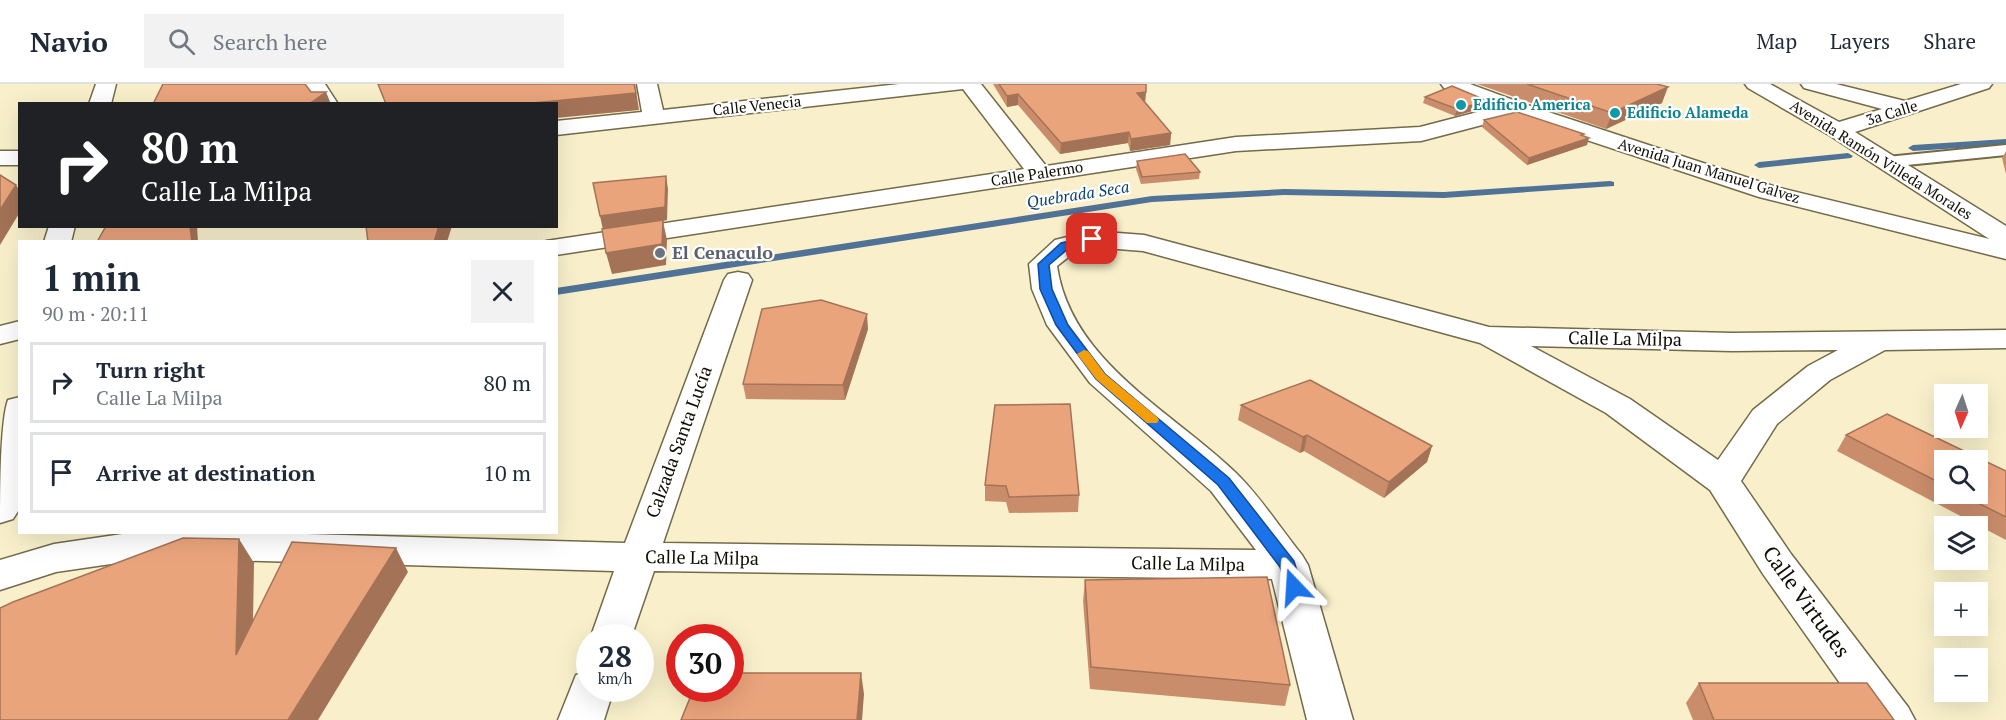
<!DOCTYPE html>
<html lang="en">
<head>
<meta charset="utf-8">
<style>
  body { margin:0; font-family:"PT Serif",serif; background:#f2f2f3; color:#1f2937; height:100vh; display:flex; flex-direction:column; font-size:22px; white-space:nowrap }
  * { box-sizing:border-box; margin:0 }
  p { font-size:20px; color:#747a83 }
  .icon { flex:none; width:33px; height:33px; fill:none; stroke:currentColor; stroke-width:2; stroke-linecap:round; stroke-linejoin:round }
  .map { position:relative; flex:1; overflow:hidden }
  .drawer { position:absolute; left:18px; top:156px; width:540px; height:294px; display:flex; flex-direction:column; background:#fff; border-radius:0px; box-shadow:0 6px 24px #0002 }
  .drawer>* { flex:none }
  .banner { position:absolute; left:18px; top:18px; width:540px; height:126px; border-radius:0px; box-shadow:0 6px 24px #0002; background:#202124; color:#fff; overflow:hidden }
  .needle { width:39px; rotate:183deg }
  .buttons { position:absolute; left:1934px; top:300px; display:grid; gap:12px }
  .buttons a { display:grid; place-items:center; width:54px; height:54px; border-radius:0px; background:#fff; box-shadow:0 6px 24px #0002; font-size:30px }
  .speed { position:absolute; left:576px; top:540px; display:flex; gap:12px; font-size:30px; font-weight:700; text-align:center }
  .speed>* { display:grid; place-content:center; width:78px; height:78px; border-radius:50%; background:#fff; box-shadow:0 6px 24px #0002; line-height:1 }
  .speed small { font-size:15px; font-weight:400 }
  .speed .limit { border:9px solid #d22; background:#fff; color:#111 }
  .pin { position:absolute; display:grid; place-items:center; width:51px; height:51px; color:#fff; margin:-26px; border-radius:12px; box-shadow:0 3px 9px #0006 }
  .me { position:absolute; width:66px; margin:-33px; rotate:340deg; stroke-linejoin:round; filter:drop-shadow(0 0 4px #0008) }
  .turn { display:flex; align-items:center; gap:21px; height:126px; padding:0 24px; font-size:27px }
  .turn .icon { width:78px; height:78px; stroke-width:2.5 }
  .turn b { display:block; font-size:42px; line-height:51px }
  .round { display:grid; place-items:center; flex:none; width:63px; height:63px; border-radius:0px; background:#f2f2f3 }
  .overview { display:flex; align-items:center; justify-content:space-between; height:102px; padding:0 24px }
  h1 { font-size:36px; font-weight:700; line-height:45px }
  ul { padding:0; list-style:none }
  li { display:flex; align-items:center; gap:18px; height:81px; margin:0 12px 9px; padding:0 12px; border:3px solid #e0e1e3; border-radius:0px }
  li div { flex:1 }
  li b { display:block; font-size:22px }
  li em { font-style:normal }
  header { display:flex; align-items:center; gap:36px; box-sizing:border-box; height:84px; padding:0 30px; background:#fff; border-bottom:2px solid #e0e1e3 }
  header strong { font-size:28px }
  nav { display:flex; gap:33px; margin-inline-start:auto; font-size:21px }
  .search { width:420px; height:54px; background:#f2f2f3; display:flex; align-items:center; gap:15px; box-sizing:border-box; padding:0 21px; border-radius:0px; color:#747a83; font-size:22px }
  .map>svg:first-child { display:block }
</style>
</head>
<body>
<header>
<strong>Navio</strong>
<div class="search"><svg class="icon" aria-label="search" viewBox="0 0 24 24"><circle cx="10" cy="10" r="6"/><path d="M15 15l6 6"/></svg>Search here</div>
<nav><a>Map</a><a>Layers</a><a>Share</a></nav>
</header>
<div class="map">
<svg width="2006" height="636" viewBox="0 0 2006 636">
  <rect width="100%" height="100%" fill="#f9f0cb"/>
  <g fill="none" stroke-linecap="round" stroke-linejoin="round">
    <g fill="#4f7296" fill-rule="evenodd">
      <path d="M 2006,55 L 2006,61 L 1913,67 L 1908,64 L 1913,61 Z"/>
      <path d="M 1848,69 L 1853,72 L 1851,74 L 1759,84 L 1754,81 L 1759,78 Z"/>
      <path d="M 1610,97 L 1614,98 L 1614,102 L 1444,114 L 1284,111 L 1152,118 L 556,211 L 556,204 L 1152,112 L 1284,105 L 1444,108 Z"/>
    </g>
    <g stroke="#726a49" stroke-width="4">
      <path id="service" d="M 2006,61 L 2006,71 L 1887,83 L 1879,78 L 1887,73 Z"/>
    </g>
    <g stroke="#726a49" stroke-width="3">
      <g id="minor">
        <path d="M 96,0 L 116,0 L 111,20 L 89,20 Z"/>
        <path d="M 304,0 L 325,0 L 338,20 L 317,20 Z"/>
        <path d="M 637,0 L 657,0 L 663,26 L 899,0 L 981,0 L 1046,82 L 1236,53 L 1420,43 L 1516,18 L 1524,20 L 1527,25 L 1524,30 L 1421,57 L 1236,67 L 556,171 L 556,158 L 546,157 L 1024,85 L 963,5 L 556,51 L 556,37 L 642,28 Z"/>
        <path d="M 1745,0 L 1770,0 L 1839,38 L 1882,25 L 1804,4 L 1801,0 L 1836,0 L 1905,17 L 1961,0 L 1992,0 L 1989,4 L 1855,48 L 2006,142 L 2006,162 L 1997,160 L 1829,51 L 1748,4 Z"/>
        <rect x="0" y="67" width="20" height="14"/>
        <path d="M 49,142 L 75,142 L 71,158 L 44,158 Z"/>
        <path d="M 1092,147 L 1144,151 L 1489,243 L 1732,249 L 2006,246 L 2006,264 L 1885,266 L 1830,296 L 1777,340 L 1741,397 L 1791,470 L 1908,623 L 1915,636 L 1866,636 L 1763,490 L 1710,406 L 1606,329 L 1480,259 L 1143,167 L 1092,163 L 1075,168 L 1057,182 C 1071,278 1172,327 1236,389 C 1260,412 1280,444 1302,471 L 1308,481 L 1353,636 L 1307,636 L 1272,495 L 654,487 L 631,554 L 590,555 L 614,487 L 152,474 L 56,488 L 0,506 L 0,476 L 54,460 L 136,448 L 240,448 L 625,459 L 724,196 L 728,190 L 738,188 L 748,190 L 752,196 L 663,459 L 1256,466 L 1211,407 L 1090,299 L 1047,241 L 1032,205 L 1029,180 L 1055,156 ZM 1531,262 L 1732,267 L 1838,266 L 1808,282 L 1753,326 L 1718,376 L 1630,315 Z"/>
        <path d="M 20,237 L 20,255 L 0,260 L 0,242 Z"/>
        <path d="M 20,313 L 20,424 L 13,435 L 0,439 C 0,410 0,338 8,316 Z"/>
        <path d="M 590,587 L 590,604 L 614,604 L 604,636 L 558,636 L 576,591 Z"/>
      </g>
    </g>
    <g stroke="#726a49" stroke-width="3">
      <path id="tertiary" d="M 1441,0 L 1470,0 L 1524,20 L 1776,103 L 2006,159 L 2006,175 L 1759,113 L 1508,30 L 1444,4 Z"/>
    </g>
    <use href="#service" fill="#fff" fill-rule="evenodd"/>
    <use href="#minor" fill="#fff" fill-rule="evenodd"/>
    <use href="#tertiary" fill="#fff" fill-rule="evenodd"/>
  </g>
  <g fill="#c98d6b" fill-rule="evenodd">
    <path d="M 993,0 L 1146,0 L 1145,19 L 1171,49 L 1170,61 L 1130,67 L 1128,59 L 1060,70 L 1018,21 L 1007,23 Z"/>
    <path d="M 1477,0 L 1657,0 L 1662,19 L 1606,45 Z"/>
    <path d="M 1425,13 L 1486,23 L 1455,32 L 1423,19 Z"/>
    <path d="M 1484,36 L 1583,52 L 1587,61 L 1527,81 L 1482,43 Z"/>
    <path d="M 2006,67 L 2006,90 L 2002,74 Z"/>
    <path d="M 1137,77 L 1200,88 L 1199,95 L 1141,100 L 1136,85 Z"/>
    <path d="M 868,245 L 845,316 L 746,315 L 743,300 Z"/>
    <path d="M 995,321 L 1079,411 L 1078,428 L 1009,429 L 1006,418 L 985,417 L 985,401 Z"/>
    <path d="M 1241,321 L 1432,362 L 1427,378 L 1384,414 L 1304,367 L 1300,369 L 1238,336 Z"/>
    <path d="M 1846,351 L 2006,387 L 2006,456 L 1837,367 ZM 1944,376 L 1977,410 L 1944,410 Z"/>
    <path d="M 1085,496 L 1290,601 L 1285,622 L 1090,605 L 1083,517 Z"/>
    <path d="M 1699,599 L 1894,636 L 1693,636 L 1686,619 Z"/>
  </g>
  <g fill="#a47357">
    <path d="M 635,0 L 639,26 L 556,34 L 556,20 L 522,20 Z"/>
    <path d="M 1668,3 L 1662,19 L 1606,45 L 1612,29 Z"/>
    <path d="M 326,8 L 331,20 L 309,20 Z"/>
    <path d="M 1146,8 L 1145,19 L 1137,9 Z"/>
    <path d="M 1018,10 L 1018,21 L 1007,23 L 1007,12 Z"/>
    <path d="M 1488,17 L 1486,23 L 1455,32 L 1457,25 Z"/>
    <path d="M 1129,48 L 1128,59 L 1060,70 L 1061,59 Z"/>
    <path d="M 1171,49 L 1170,61 L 1130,67 L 1131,55 Z"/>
    <path d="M 1589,54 L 1587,61 L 1527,81 L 1529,74 Z"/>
    <path d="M 666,92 L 668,105 L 667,136 L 663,137 L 667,156 L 666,181 L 612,190 L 606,169 L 603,146 L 600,132 Z"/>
    <path d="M 16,101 L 20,107 L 20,128 L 0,161 L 0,126 Z"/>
    <path d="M 190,142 L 197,142 L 198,158 L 192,158 Z"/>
    <path d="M 439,142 L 452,142 L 447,158 L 434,158 Z"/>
    <path d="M 867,230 L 868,245 L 845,316 L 843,301 Z"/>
    <path d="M 1307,351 L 1304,367 L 1300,369 L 1303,353 Z"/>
    <path d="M 1432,362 L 1427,378 L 1384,414 L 1389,398 Z"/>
    <path d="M 239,455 L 254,479 L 252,595 L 236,571 Z"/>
    <path d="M 396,464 L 408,488 L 318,636 L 288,636 Z"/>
    <path d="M 861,589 L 864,610 L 862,636 L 857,636 Z"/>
  </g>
  <g fill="#eaa47c" stroke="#a47357" stroke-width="1.5">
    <path d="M 163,0 L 305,0 L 311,8 L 326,8 L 309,20 L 153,20 Z"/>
    <path d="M 378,0 L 634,0 L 636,9 L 522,20 L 386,20 Z"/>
    <path d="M 999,0 L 1146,0 L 1146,8 L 1137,9 L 1171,49 L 1131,55 L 1129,48 L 1061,59 L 1018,10 L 1007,12 Z"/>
    <path d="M 1527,0 L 1657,0 L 1668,3 L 1612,29 Z"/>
    <path d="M 1452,2 L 1488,17 L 1457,25 L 1425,13 Z"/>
    <path d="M 1517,28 L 1584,50 L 1581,51 L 1589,54 L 1529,74 L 1484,36 Z"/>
    <path d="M 1185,70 L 1200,88 L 1142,93 L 1137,77 Z"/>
    <path d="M 0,91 L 16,101 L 0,126 Z"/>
    <path d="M 666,92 L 665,123 L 600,132 L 593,99 Z"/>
    <path d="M 663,136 L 662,160 L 606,169 L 602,145 Z"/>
    <path d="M 106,142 L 190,142 L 192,158 L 97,158 Z"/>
    <path d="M 366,142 L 439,142 L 434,158 L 368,158 Z"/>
    <path d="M 821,216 L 867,230 L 843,301 L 743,300 L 762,225 Z"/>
    <path d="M 1310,296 L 1432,362 L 1389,398 L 1307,351 L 1303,353 L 1241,321 Z"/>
    <path d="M 1070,320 L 1079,411 L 1009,413 L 1006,402 L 985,401 L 995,321 Z"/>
    <path d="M 1887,330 L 2006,387 L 2006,433 L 1960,410 L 1977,410 L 1977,376 L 1944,376 L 1944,401 L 1846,351 Z"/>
    <path d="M 183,454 L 239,455 L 236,571 L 292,458 L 396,464 L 288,636 L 0,636 L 0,524 L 13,518 Z"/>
    <path d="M 1267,493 L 1290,601 L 1091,583 L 1085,496 Z"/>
    <path d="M 730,589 L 861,589 L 857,636 L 681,636 L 694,604 L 730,604 Z"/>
    <path d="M 1699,599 L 1867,599 L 1894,636 L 1714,636 Z"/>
  </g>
  <path fill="#1a73e8" stroke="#114b97" stroke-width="1.5" d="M 1092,152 L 1098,155 L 1096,157 L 1069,164 L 1049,181 L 1052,205 L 1068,241 L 1105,290 L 1229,394 L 1294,477 L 1302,503 L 1300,508 L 1294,509 L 1288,508 L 1280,483 L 1218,401 L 1096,295 L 1056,241 L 1040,205 L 1038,180 L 1061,159 Z"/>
  <path fill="#f59e0b" d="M 1084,266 L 1088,267 L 1105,290 L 1157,333 L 1159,336 L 1157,339 L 1147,339 L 1096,295 L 1077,270 Z"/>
  <g fill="#0f9aa8" stroke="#fff" stroke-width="2">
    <circle cx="1461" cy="21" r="6"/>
    <circle cx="1615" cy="29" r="6"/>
  </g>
  <circle fill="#6b7280" stroke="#fff" stroke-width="2" cx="660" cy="169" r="6"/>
  <g text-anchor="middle" stroke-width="4.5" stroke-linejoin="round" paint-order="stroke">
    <g font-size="15" font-weight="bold" fill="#0d838f" stroke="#fff" text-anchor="start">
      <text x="1473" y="26">Edificio America</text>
      <text x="1627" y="34">Edificio Alameda</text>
    </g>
    <g font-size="15" fill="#0f0c02" stroke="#fff">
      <text transform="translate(757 22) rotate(-6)" y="5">Calle Venecia</text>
      <text transform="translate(1892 29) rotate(-17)" y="5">3a Calle</text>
      <text transform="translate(1881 76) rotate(32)" y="5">Avenida Ramón Villeda Morales</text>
      <text transform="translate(1709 87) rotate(17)" y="5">Avenida Juan Manuel Galvez</text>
      <text transform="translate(1037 90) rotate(-9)" y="5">Calle Palermo</text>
    </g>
    <g font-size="16" font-style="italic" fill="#084174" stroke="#fff">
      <text transform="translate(1078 110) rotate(-9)" y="6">Quebrada Seca</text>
    </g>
    <g font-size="18" font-weight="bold" fill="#5b616d" stroke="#fff" text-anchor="start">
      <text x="672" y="175">El Cenaculo</text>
    </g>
    <g font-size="18" fill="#0f0c02" stroke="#fff">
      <text transform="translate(1625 255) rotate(1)" y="6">Calle La Milpa</text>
      <text transform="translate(679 358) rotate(-70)" y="6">Calzada Santa Lucía</text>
      <text transform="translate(702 474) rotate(1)" y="6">Calle La Milpa</text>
      <text transform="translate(1188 480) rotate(1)" y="6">Calle La Milpa</text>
    </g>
    <g font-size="21" fill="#0f0c02" stroke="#fff">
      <text transform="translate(1806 518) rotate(54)" y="7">Calle Virtudes</text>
    </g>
  </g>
</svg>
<div class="buttons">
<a><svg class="needle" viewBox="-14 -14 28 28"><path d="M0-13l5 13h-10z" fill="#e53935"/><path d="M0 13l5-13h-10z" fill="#747a83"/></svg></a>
<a><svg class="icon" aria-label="search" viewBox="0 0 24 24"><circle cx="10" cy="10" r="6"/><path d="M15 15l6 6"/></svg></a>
<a><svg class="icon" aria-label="layers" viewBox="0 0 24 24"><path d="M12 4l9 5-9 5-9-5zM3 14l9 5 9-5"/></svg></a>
<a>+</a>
<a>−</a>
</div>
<div class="speed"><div>28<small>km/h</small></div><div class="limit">30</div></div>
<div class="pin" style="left:1092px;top:155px;background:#d93025"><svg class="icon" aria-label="arrive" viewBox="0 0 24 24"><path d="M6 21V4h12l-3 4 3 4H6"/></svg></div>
<svg class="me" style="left:1294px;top:503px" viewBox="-20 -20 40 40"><path d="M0-17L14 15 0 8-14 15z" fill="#1a73e8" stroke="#fff" stroke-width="4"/></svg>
<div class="banner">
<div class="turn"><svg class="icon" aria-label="right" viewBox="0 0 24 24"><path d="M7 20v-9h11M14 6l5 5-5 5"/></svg><div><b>80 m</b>Calle La Milpa</div></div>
</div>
<section class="drawer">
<div class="overview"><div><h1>1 min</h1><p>90 m · 20:11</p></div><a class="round"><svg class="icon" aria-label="close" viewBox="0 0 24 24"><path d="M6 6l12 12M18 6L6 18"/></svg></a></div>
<ul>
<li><svg class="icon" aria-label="right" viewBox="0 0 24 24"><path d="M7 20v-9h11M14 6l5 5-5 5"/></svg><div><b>Turn right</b><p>Calle La Milpa</p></div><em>80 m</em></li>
<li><svg class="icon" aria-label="arrive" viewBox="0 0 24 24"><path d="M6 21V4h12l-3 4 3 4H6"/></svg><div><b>Arrive at destination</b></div><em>10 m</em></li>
</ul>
</section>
</div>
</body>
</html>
